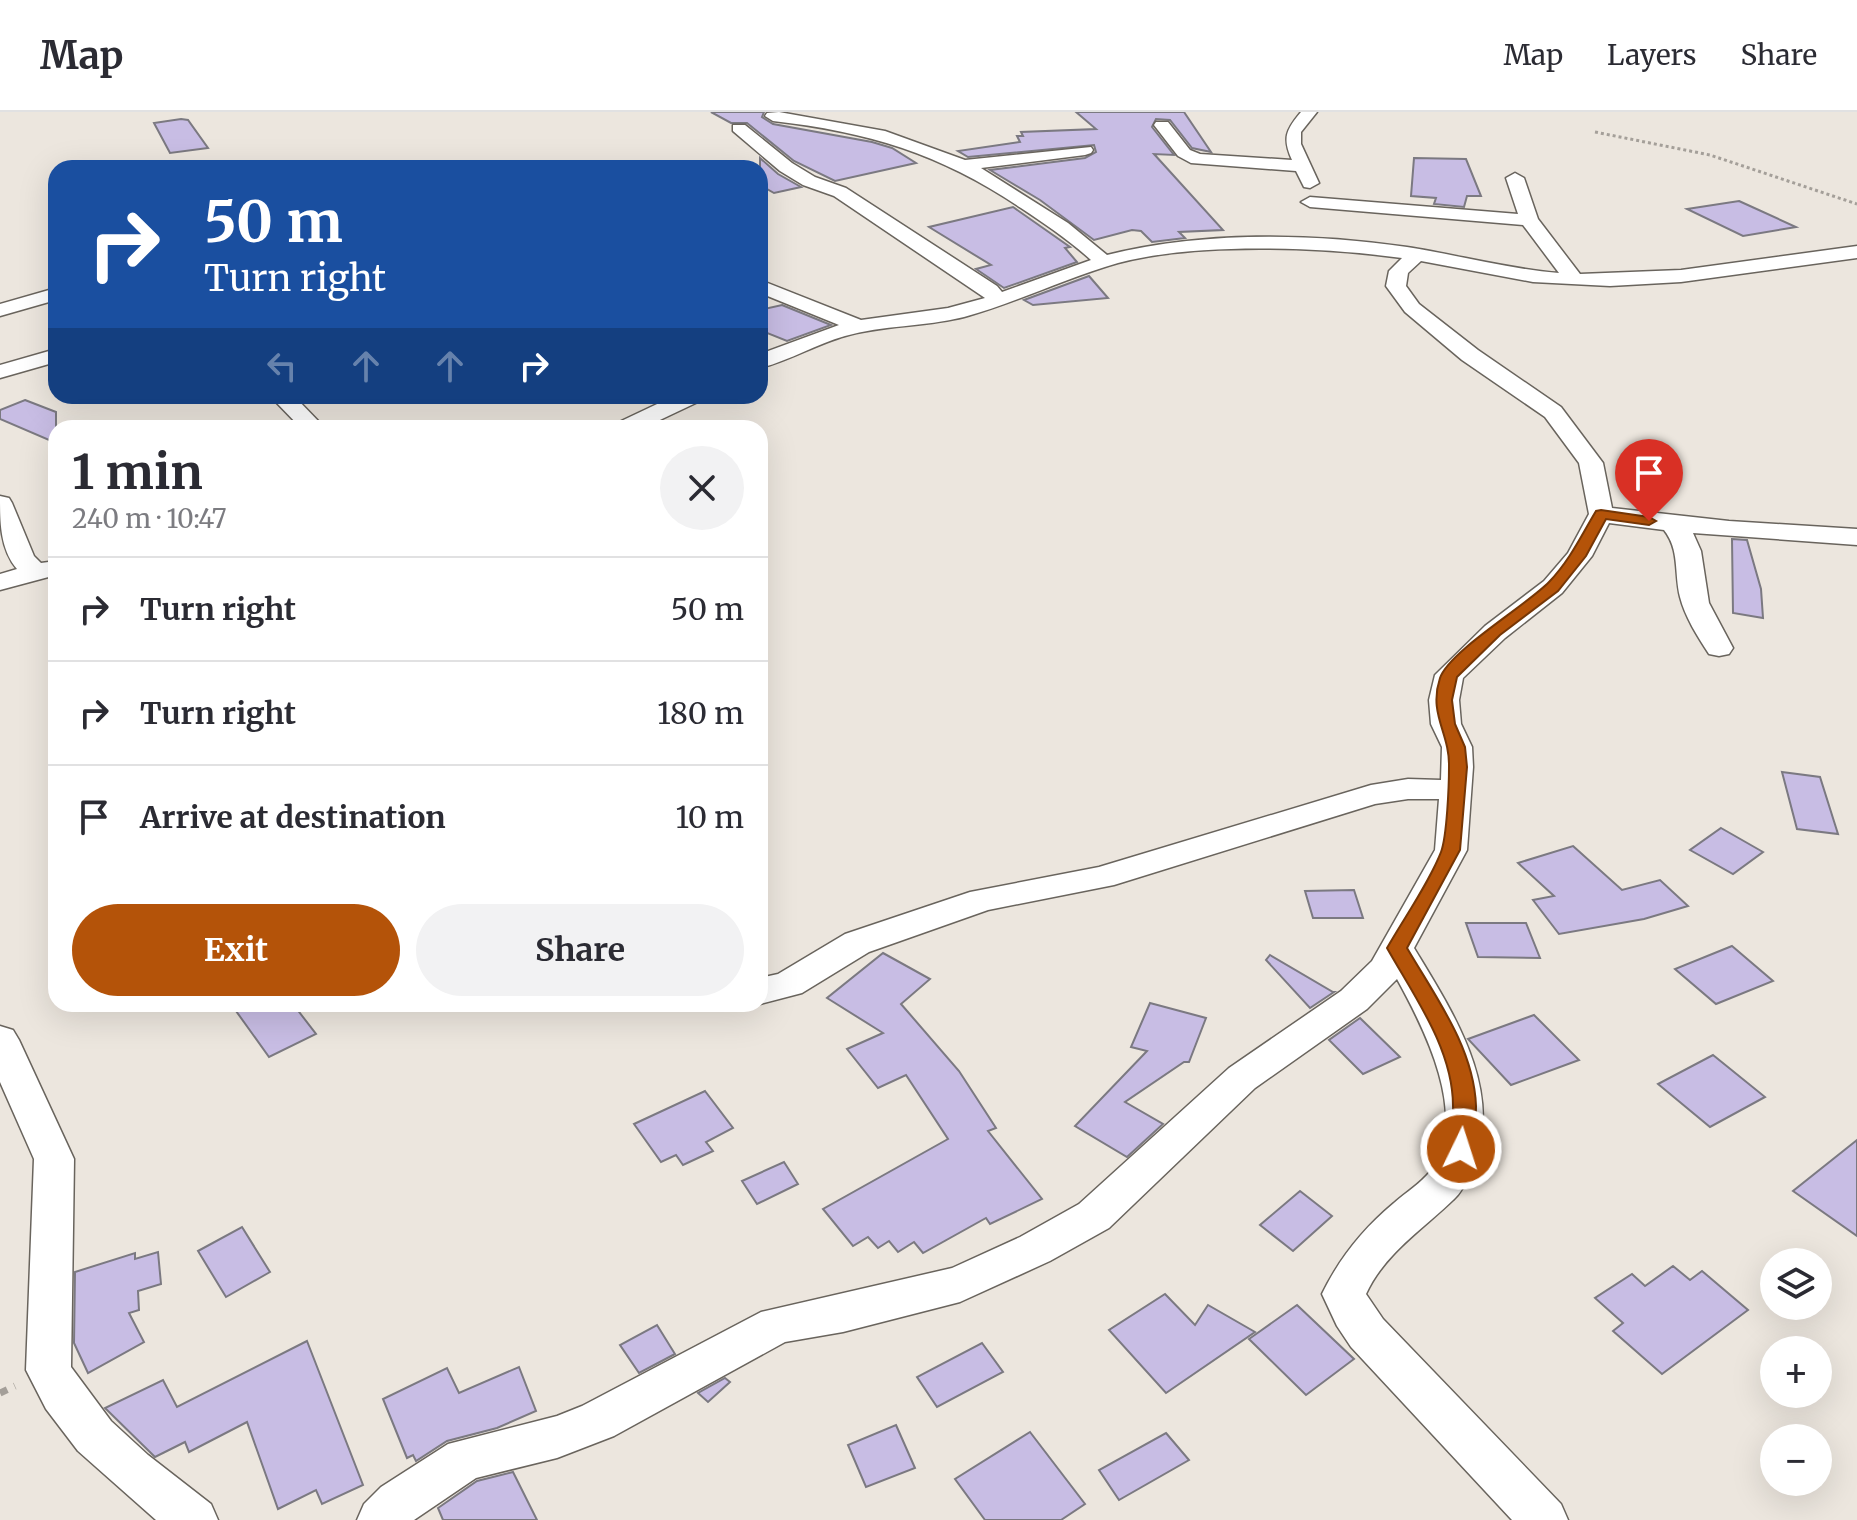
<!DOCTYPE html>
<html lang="en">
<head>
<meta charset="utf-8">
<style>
  body { margin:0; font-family:Merriweather,serif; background:#f2f2f3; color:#2b2b33; height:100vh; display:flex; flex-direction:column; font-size:30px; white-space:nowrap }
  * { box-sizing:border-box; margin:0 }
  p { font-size:26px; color:#7c7c81 }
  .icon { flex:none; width:44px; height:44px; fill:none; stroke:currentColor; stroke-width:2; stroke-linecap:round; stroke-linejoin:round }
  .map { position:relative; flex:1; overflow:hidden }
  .side { position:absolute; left:48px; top:308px; width:720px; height:592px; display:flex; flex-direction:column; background:#fff; border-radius:24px; box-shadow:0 8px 32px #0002 }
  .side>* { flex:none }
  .guide { position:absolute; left:48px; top:48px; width:720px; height:244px; border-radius:24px; box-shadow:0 8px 32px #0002; background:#1a4fa0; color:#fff; overflow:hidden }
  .controls { position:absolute; left:1760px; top:1136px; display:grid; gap:16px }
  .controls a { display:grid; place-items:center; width:72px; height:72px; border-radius:50%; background:#fff; box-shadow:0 8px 32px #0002; font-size:40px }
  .pin { position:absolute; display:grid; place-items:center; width:68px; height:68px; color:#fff; margin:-82px -34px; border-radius:50% 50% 50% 0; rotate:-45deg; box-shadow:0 0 8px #0007 }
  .pin .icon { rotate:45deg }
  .me { position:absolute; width:88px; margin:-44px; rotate:4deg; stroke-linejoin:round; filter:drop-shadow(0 0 6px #0008) }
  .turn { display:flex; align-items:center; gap:28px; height:168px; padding:0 24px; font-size:36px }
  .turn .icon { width:104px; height:104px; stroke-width:2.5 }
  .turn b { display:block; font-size:56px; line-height:68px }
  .lanes { display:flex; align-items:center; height:76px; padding:0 24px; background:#0003; justify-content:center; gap:40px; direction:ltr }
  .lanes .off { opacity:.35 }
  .round { display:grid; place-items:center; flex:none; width:84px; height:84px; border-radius:42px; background:#f2f2f3 }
  .summary { display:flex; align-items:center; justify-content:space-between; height:136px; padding:0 24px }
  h1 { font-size:48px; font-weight:700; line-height:60px }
  .button { display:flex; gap:16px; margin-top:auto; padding:16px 24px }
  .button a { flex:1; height:92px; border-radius:48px; background:#b45309; color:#fff; font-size:32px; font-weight:700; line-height:92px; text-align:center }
  .button a+a { background:#f2f2f3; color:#2b2b33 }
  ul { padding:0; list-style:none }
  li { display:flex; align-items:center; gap:24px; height:104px; padding:0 24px; border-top:2px solid #e1e1e2 }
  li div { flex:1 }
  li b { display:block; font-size:30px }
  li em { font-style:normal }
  header { display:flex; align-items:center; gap:48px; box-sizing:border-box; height:112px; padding:0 40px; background:#fff; border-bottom:2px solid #e1e1e2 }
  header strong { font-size:38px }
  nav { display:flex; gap:44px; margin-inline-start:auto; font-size:28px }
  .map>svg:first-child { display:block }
</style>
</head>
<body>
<header>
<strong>Map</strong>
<nav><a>Map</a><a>Layers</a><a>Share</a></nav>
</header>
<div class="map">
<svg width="1857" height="1408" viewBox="0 0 1857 1408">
  <rect width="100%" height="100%" fill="#ece6de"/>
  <g fill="#c8bde4" stroke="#7b7981" stroke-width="2">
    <path d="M 711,0 L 764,0 L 762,5 L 773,12 L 872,30 L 892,36 L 916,51 L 835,69 L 794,49 L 747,11 L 731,11 Z"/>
    <path d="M 1076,0 L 1184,0 L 1211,40 L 1192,36 L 1170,8 L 1156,7 L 1152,15 L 1174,43 L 1154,42 L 1223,118 L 1179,120 L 1185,126 L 1152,130 L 1141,119 L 1132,118 L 1094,128 L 1040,88 L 990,58 L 1085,46 L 1096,40 L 1094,33 L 968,45 L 958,39 L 1020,30 L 1017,24 L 1023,24 L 1021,20 L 1096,17 Z"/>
    <path d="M 181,7 L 188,8 L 208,36 L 170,41 L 154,11 Z"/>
    <path d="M 760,46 L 778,62 L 801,75 L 774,81 L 760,73 Z"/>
    <path d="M 1414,46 L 1466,47 L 1481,84 L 1467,84 L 1464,95 L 1434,92 L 1436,86 L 1411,84 Z"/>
    <path d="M 1739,89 L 1796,115 L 1743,124 L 1687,97 Z"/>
    <path d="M 1013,95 L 1070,135 L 1065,136 L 1077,150 L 1004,176 L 976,157 L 991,153 L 929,115 Z"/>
    <path d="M 1089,164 L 1108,186 L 1033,193 L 1024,188 Z"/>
    <path d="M 782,193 L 831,213 L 787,229 L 767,221 L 760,214 L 760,198 Z"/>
    <path d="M 25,288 L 56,300 L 56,331 L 0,307 L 0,298 Z"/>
    <path d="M 1732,427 L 1747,428 L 1761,477 L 1763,506 L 1733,501 Z"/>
    <path d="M 1782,660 L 1820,665 L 1838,722 L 1797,717 Z"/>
    <path d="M 1721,716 L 1763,740 L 1733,762 L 1690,738 Z"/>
    <path d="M 1573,734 L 1622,778 L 1660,768 L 1688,794 L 1644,807 L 1559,822 L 1533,788 L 1554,784 L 1518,751 Z"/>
    <path d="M 1354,778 L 1363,806 L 1313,806 L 1305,779 Z"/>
    <path d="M 1466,811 L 1526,811 L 1540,846 L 1478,845 Z"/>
    <path d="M 1732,834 L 1773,869 L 1716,892 L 1675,857 Z"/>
    <path d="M 883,841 L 930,867 L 901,892 L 959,959 L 996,1016 L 988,1019 L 1042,1087 L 990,1112 L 986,1106 L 923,1141 L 914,1130 L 898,1140 L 889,1129 L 878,1136 L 868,1125 L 853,1134 L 823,1097 L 948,1027 L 906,963 L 878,976 L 847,937 L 883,921 L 827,886 Z"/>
    <path d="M 1270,843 L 1333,880 L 1334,880 L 1310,896 L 1266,848 Z"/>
    <path d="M 1150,891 L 1206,906 L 1189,950 L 1184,950 L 1125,990 L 1163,1012 L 1127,1045 L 1075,1014 L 1147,939 L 1131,935 Z"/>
    <path d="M 231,892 L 293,892 L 316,922 L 269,945 Z"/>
    <path d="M 1534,903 L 1579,948 L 1511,973 L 1468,927 Z"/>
    <path d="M 1360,906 L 1400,945 L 1363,962 L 1329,928 Z"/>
    <path d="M 1713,943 L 1765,985 L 1710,1015 L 1658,972 Z"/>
    <path d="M 705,979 L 733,1016 L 706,1030 L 713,1039 L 683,1053 L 676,1043 L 661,1050 L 634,1012 Z"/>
    <path d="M 1857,1028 L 1857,1124 L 1793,1079 Z"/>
    <path d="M 784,1050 L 798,1072 L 757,1092 L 742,1069 Z"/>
    <path d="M 1300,1079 L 1332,1104 L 1293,1139 L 1260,1113 Z"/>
    <path d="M 242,1115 L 270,1160 L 226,1185 L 198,1139 Z"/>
    <path d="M 158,1140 L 161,1172 L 138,1179 L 139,1198 L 129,1201 L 144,1230 L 88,1261 L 74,1231 L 75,1160 L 135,1141 L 135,1147 Z"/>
    <path d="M 1673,1154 L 1690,1168 L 1702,1159 L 1748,1198 L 1662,1262 L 1613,1219 L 1623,1211 L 1595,1186 L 1632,1162 L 1645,1174 Z"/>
    <path d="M 1165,1182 L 1195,1213 L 1208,1193 L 1255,1220 L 1166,1281 L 1109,1218 Z"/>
    <path d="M 1297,1193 L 1354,1247 L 1306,1283 L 1249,1227 Z"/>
    <path d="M 657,1213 L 675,1242 L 639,1261 L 620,1233 Z"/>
    <path d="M 307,1229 L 363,1373 L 322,1392 L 316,1378 L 278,1397 L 247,1310 L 189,1340 L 185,1330 L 155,1345 L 105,1296 L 163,1268 L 177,1295 Z"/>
    <path d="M 982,1231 L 1003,1260 L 937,1295 L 917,1265 Z"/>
    <path d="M 519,1255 L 536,1299 L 497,1316 L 447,1329 L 416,1349 L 413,1343 L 407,1346 L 383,1287 L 447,1256 L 459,1281 Z"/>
    <path d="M 725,1266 L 730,1270 L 708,1290 L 698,1281 Z"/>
    <path d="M 896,1313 L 915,1356 L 866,1375 L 848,1333 Z"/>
    <path d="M 1030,1320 L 1085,1392 L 1061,1408 L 985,1408 L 955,1367 Z"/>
    <path d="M 1166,1321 L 1189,1348 L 1119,1388 L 1099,1358 Z"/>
    <path d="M 513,1360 L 537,1408 L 443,1408 L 438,1396 L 477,1369 Z"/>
  </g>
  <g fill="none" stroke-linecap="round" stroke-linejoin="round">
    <g stroke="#69645d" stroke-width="3">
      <g id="street">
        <path d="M 779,0 L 885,19 L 965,48 L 1091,35 L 1093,38 L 1091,41 L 1085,43 L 981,56 L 1068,111 L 1107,143 C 1202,119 1311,121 1407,135 C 1458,143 1508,157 1559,161 L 1523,113 L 1310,95 L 1301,90 L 1310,85 L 1518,102 L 1506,66 L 1515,61 L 1524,66 L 1538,107 L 1580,162 L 1681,158 L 1857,134 L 1857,146 L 1681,170 L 1610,174 L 1533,170 L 1421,149 L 1408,161 L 1406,174 L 1419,192 L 1478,238 L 1561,295 L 1603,351 L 1612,396 L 1729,409 L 1857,417 L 1857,433 L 1693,421 L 1701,439 L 1709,491 L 1733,536 L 1729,542 L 1719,544 L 1709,542 C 1698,525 1685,505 1680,485 C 1674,461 1680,438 1664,418 L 1609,411 L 1592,444 L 1562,481 L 1505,526 L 1463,566 L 1459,588 L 1461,612 L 1472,635 L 1473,655 L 1467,738 L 1414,836 C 1454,902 1509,985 1469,1063 C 1465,1072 1461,1081 1453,1088 C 1423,1117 1384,1142 1366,1182 L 1383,1207 L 1561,1392 L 1568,1408 L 1512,1408 L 1351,1235 L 1337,1214 L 1322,1182 C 1340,1145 1363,1117 1394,1091 C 1406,1080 1422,1071 1431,1058 C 1470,1005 1424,916 1397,867 L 1367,897 L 1255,976 L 1109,1116 L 1050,1149 L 960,1190 L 843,1220 L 785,1230 L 614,1324 L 557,1346 L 476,1366 L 414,1408 L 357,1408 L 364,1392 L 381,1375 L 448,1332 L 557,1304 L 582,1294 L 761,1200 L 952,1156 L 1020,1125 L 1079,1092 L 1229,956 L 1341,879 L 1372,849 L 1435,738 L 1439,687 L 1408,687 L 1375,692 L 1114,773 L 988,798 L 869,840 L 802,881 L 760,892 L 760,866 L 778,862 L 845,822 L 970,780 L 1099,755 L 1371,673 L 1408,667 L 1441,668 L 1442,635 L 1431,612 L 1429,588 L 1435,563 L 1485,514 L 1544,469 L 1568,441 L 1589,402 L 1579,351 L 1545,305 L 1462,248 L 1405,200 L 1386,174 L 1389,159 L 1402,146 C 1321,135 1197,130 1118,151 C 1065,166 1016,191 964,205 C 924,215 883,213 845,224 C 816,232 789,249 760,256 L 760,242 L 839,213 L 760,181 L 760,168 L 861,208 L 948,196 L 985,186 L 834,84 L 803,73 L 780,59 L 733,19 L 733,13 L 745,13 L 792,51 L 815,65 L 846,76 L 997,174 L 1002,180 L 1091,148 C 1069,128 1045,112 1021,96 C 941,42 869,20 773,9 L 765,4 L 767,1 Z"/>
        <path d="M 1301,0 L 1317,0 L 1301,20 L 1301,32 L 1319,71 L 1310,76 L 1304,75 L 1296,59 L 1191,51 L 1178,44 L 1154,13 L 1156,10 L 1168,10 L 1190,38 L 1200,42 L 1292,48 C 1282,26 1286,18 1301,0 Z"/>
        <path d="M 56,176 L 56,188 L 0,204 L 0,192 Z"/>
        <path d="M 56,237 L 56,250 L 0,266 L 0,253 Z"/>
        <path d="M 270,284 L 294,284 L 325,316 L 301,316 Z"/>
        <path d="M 674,284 L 703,284 L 700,289 L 643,316 L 614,316 L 617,311 Z"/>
        <path d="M 0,384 L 9,386 L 12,391 L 34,444 L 41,451 L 56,449 L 56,463 L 0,478 L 0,462 L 17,457 C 0,437 0,410 0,384 Z"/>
        <path d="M 0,914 L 13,918 L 19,928 L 74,1047 L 71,1255 L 111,1309 L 148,1343 L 211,1392 L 218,1408 L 156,1408 L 78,1339 L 46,1297 L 26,1258 L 34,1047 L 0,970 Z"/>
      </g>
    </g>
    <path stroke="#a49f99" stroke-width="3" stroke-dasharray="3 3" stroke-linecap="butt" d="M 1595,20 L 1710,43 L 1857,92"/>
    <path stroke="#a49f99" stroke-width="7" stroke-dasharray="8 8" stroke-linecap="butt" d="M 0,1281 L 15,1274"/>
    <use href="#street" fill="#fff" fill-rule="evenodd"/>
  </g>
  <path fill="#b45309" stroke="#753606" stroke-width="2" d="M 1601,398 L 1649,405 L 1656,409 L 1649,413 L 1606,407 L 1586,444 L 1558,479 L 1500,523 L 1457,565 L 1452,588 L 1455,612 L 1465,635 L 1467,655 L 1460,738 L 1407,836 C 1435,884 1474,936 1476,994 C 1476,1008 1474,1023 1473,1037 L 1469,1043 L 1461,1046 L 1453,1043 L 1450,1037 C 1451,1023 1454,1008 1453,994 C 1453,937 1414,884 1387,836 C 1404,806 1429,771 1441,740 C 1447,724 1449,673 1449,655 C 1450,621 1428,602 1440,566 C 1449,539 1527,493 1549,470 C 1570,448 1581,424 1596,399 Z"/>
</svg>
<div class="controls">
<a><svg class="icon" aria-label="layers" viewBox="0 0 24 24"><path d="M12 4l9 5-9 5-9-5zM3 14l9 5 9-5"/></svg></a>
<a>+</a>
<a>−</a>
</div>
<div class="pin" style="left:1649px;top:409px;background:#d93025"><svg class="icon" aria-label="arrive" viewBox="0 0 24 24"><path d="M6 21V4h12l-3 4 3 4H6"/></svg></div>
<svg class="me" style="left:1461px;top:1037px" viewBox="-20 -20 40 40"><circle r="17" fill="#b45309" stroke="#fff" stroke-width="3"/><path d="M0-11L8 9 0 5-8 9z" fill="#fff"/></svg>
<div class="guide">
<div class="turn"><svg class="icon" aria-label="right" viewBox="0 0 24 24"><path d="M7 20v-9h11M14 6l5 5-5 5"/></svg><div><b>50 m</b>Turn right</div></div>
<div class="lanes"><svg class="icon off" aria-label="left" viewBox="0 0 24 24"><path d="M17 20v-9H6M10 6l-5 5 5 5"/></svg><svg class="icon off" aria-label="ahead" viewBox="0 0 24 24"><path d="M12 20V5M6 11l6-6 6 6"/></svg><svg class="icon off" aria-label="ahead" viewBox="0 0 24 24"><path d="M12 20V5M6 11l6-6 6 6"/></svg><svg class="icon" aria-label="right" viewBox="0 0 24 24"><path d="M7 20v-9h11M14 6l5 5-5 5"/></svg></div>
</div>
<section class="side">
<div class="summary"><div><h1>1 min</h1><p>240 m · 10:47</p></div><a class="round"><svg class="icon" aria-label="close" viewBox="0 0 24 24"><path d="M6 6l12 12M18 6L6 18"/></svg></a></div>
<ul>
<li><svg class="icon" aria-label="right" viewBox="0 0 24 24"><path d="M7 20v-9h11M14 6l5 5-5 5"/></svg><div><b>Turn right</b></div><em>50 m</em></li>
<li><svg class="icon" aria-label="right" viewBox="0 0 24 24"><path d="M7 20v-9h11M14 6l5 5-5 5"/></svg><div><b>Turn right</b></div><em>180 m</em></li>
<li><svg class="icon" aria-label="arrive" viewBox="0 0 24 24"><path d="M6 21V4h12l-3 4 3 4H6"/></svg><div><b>Arrive at destination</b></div><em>10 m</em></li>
</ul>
<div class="button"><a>Exit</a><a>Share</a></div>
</section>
</div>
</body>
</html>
